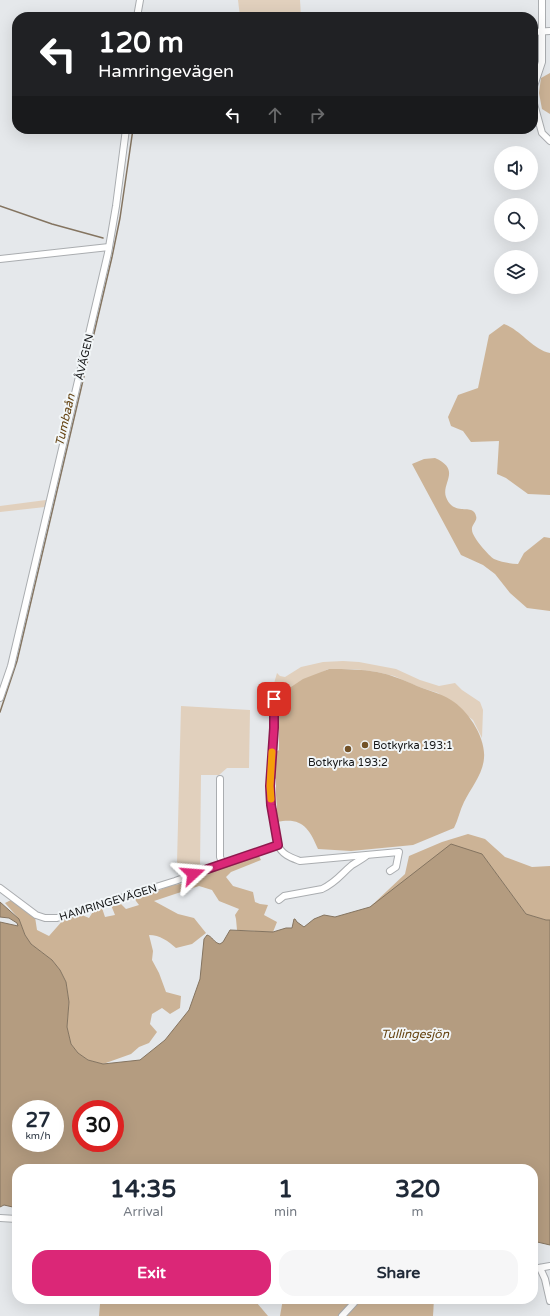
<!DOCTYPE html>
<html lang="en">
<head>
<meta charset="utf-8">
<style>
  body { margin:0; font-family:"Varela Round",sans-serif; background:#f6f6f7; color:#1f2937; height:100vh; display:flex; flex-direction:column; font-size:15px; white-space:nowrap }
  * { box-sizing:border-box; margin:0 }
  p { font-size:13px; color:#747a83 }
  .icon { flex:none; width:22px; height:22px; fill:none; stroke:currentColor; stroke-width:2; stroke-linecap:round; stroke-linejoin:round }
  .map { position:relative; flex:1; overflow:hidden }
  .details { position:absolute; left:12px; top:1164px; width:526px; height:140px; display:flex; flex-direction:column; background:#fff; border-radius:16px; box-shadow:0 4px 16px #0002 }
  .details>* { flex:none }
  .banner { position:absolute; left:12px; top:12px; width:526px; height:122px; border-radius:16px; box-shadow:0 4px 16px #0002; background:#202124; color:#fff; overflow:hidden }
  .tools { position:absolute; left:494px; top:146px; display:grid; gap:8px }
  .tools a { display:grid; place-items:center; width:44px; height:44px; border-radius:50%; background:#fff; box-shadow:0 4px 16px #0002; font-size:20px }
  .speed { position:absolute; left:12px; top:1100px; display:flex; gap:8px; font-size:20px; font-weight:700; text-align:center }
  .speed>* { display:grid; place-content:center; width:52px; height:52px; border-radius:50%; background:#fff; box-shadow:0 4px 16px #0002; line-height:1 }
  .speed small { font-size:10px; font-weight:400 }
  .speed .limit { border:6px solid #d22; background:#fff; color:#111 }
  .pin { position:absolute; display:grid; place-items:center; width:34px; height:34px; color:#fff; margin:-17px; border-radius:8px; box-shadow:0 2px 6px #0006 }
  .me { position:absolute; width:44px; margin:-22px; rotate:71deg; stroke-linejoin:round; filter:drop-shadow(0 0 3px #0008) }
  .turn { display:flex; align-items:center; gap:14px; height:84px; padding:0 20px; font-size:18px }
  .turn .icon { width:52px; height:52px; stroke-width:2.5 }
  .turn b { display:block; font-size:28px; line-height:34px }
  .lanes { display:flex; align-items:center; height:38px; padding:0 20px; background:#0003; justify-content:center; gap:20px; direction:ltr }
  .lanes .off { opacity:.35 }
  .eta { display:flex; justify-content:space-evenly; align-items:center; height:68px; text-align:center }
  .eta b { font-size:24px; font-weight:700; line-height:28px }
  .button { display:flex; gap:8px; margin-top:auto; padding:8px 20px }
  .button a { flex:1; height:46px; border-radius:16px; background:#db2777; color:#fff; font-size:16px; font-weight:700; line-height:46px; text-align:center }
  .button a+a { background:#f6f6f7; color:#1f2937 }
  .map>svg:first-child { display:block }
</style>
</head>
<body>
<div class="map">
<svg width="550" height="1316" viewBox="0 0 550 1316">
  <rect width="100%" height="100%" fill="#e5e8eb"/>
  <g fill="#e1d0bd">
    <path d="M 238,0 L 300,0 L 301,17 L 240,17 Z"/>
    <path d="M 46,500 L 45,507 L 0,512 L 0,506 Z"/>
    <path d="M 343,661 L 359,662 L 396,669 L 420,680 L 439,686 L 455,683 L 462,690 L 480,702 L 483,710 L 482,738 L 473,720 L 438,693 L 419,687 L 394,676 L 377,672 L 354,669 L 328,669 L 282,693 L 279,712 L 271,711 L 269,701 L 277,673 L 280,676 L 285,677 L 301,667 L 323,662 Z"/>
    <path d="M 181,706 L 250,710 L 249,768 L 227,768 L 219,775 L 201,775 L 200,869 L 177,863 Z"/>
  </g>
  <g fill="#ccb396">
    <path d="M 550,73 L 550,114 L 542,109 L 539,93 L 541,78 Z"/>
    <path d="M 504,324 C 521,330 532,349 550,353 L 550,495 L 528,494 L 506,478 L 497,474 L 499,441 L 471,442 L 463,431 L 451,426 L 448,417 L 458,395 L 478,388 L 489,335 Z"/>
    <path d="M 435,458 C 462,470 441,483 446,497 C 454,518 473,502 476,516 C 478,521 471,525 472,530 C 472,537 489,556 494,559 C 502,562 510,564 518,564 L 524,553 L 544,537 L 550,538 L 550,611 L 527,608 L 510,593 L 495,574 L 483,565 L 461,555 L 412,464 L 424,459 Z"/>
    <path d="M 329,669 C 345,669 361,669 377,672 C 392,675 404,680 417,686 C 429,691 440,693 451,700 C 468,710 486,738 484,758 C 483,774 471,788 464,802 C 460,810 458,820 454,828 L 413,845 L 351,851 L 318,849 C 309,828 302,817 277,822 L 274,810 L 277,808 L 276,795 L 276,779 L 273,777 L 275,753 L 279,750 L 279,712 L 282,693 L 303,679 Z"/>
    <path d="M 468,834 L 485,839 L 505,857 L 532,867 L 550,866 L 550,920 L 546,920 L 526,914 L 482,854 L 370,907 L 405,874 L 409,856 L 442,842 Z"/>
    <path d="M 258,854 L 261,860 L 231,872 L 226,877 L 233,886 L 253,892 L 255,902 L 260,904 L 268,905 L 264,915 L 277,922 L 273,932 L 237,930 L 236,919 L 235,915 L 239,909 L 219,901 L 212,890 L 199,886 L 154,901 L 178,914 L 194,918 L 206,933 L 192,944 L 176,948 C 168,941 160,935 149,935 L 153,951 L 152,960 L 159,973 L 166,992 L 181,996 L 180,1008 L 170,1014 L 162,1008 L 152,1014 L 150,1024 L 157,1032 L 149,1043 L 139,1047 L 131,1054 L 103,1064 L 88,1060 L 78,1053 L 71,1044 L 67,1027 L 69,1002 L 66,982 L 60,970 L 52,960 L 31,944 L 25,935 L 19,919 L 5,903 L 11,900 L 35,917 L 37,930 L 49,936 L 64,919 L 82,915 L 89,918 L 94,910 L 102,908 L 105,917 L 115,915 L 111,905 L 119,902 L 126,909 L 139,905 L 136,901 L 134,896 L 146,893 L 155,892 L 169,886 L 190,882 L 206,875 L 207,872 Z"/>
    <path d="M 102,1299 L 247,1299 L 257,1303 L 268,1316 L 99,1316 L 100,1304 Z"/>
    <path d="M 283,1299 L 434,1299 L 433,1316 L 280,1316 Z"/>
  </g>
  <path fill="#b49c80" stroke="#847460" fill-rule="evenodd" d="M 451,844 L 482,854 L 526,914 L 546,920 L 550,920 L 550,1245 L 533,1241 L 533,1169 L 17,1169 L 17,1208 L 4,1205 L 0,1207 L 0,922 L 18,926 L 17,923 L 9,918 L 0,917 L 0,902 L 19,919 L 25,935 L 31,944 L 52,960 L 60,970 L 66,982 L 69,1002 L 67,1027 L 71,1044 L 78,1053 L 88,1060 L 103,1064 L 140,1060 L 165,1040 L 189,1010 L 200,979 L 204,939 L 207,935 C 212,936 214,943 220,944 L 223,942 L 230,930 L 273,932 L 286,928 L 292,928 L 294,919 L 295,919 L 297,922 L 304,927 L 314,919 L 324,915 L 335,917 L 370,907 ZM 21,1109 L 55,1109 L 55,1143 L 21,1143 ZM 81,1109 L 115,1109 L 115,1143 L 81,1143 Z"/>
  <g fill="none" stroke-linecap="round" stroke-linejoin="round">
    <g stroke="#847460" stroke-width="1.5">
      <path d="M 0,206 L 52,224 L 103,238"/>
      <path d="M 0,712 L 17,661 L 112,257 L 120,218 L 133,129"/>
    </g>
    <g stroke="#aaadb0" stroke-width="8">
      <g id="minor">
        <path d="M 137,17 L 140,0"/>
        <path d="M 533,32 L 550,31"/>
        <path d="M 533,89 L 542,62 L 542,0"/>
        <path d="M 533,100 L 542,133 L 550,141"/>
        <path d="M 0,259 L 109,247"/>
        <path d="M 0,698 L 11,666 L 108,253 L 116,206 L 126,129"/>
        <path d="M 274,699 L 274,728 L 270,787 L 271,805 L 278,845"/>
        <path d="M 220,779 L 220,857 L 223,864"/>
        <path d="M 0,888 L 36,915 L 45,918 L 57,918 L 175,881 L 278,845 C 282,855 292,858 300,861 L 399,852 L 396,867 L 390,871"/>
        <path d="M 279,900 L 284,896 L 322,889 C 337,882 341,874 352,865 C 357,862 362,859 366,856"/>
        <path d="M 0,1218 L 17,1219"/>
        <path d="M 540,1268 L 545,1279 L 550,1301"/>
        <path d="M 533,1269 L 550,1266"/>
        <path d="M 342,1316 L 354,1303 L 355,1299"/>
      </g>
    </g>
    <use href="#minor" stroke="#fff" stroke-width="6"/>
  </g>
  <g fill="none" stroke-linecap="round" stroke-linejoin="round">
    <g stroke="#8e194d" stroke-width="10">
      <path id="route" d="M 193,874 L 278,845 L 271,805 L 270,786 L 274,728 L 274,699"/>
    </g>
    <use href="#route" stroke="#db2777" stroke-width="7"/>
    <path stroke="#f59e0b" stroke-width="7" d="M 271,799 L 270,786 L 272,752"/>
  </g>
  <g fill="#735228" stroke="#f2f6f8" stroke-width="1.5">
    <circle cx="365" cy="745" r="4"/>
    <circle cx="348" cy="749" r="4"/>
  </g>
  <g text-anchor="middle" stroke-width="4" stroke-linejoin="round" paint-order="stroke">
    <g font-size="11" fill="#151617" stroke="#f2f6f8">
      <text transform="translate(84 357) rotate(-77)" y="4">ÅVÄGEN</text>
      <text transform="translate(108 902) rotate(-17)" y="4">HAMRINGEVÄGEN</text>
    </g>
    <g font-size="11" fill="#151617" stroke="#f2f6f8" text-anchor="start">
      <text x="373" y="749">Botkyrka 193:1</text>
      <text x="348" y="766" text-anchor="middle">Botkyrka 193:2</text>
    </g>
    <g font-size="12" font-style="italic" fill="#654311" stroke="#f2f6f8">
      <text transform="translate(65 420) rotate(-77)" y="4">Tumbaån</text>
      <text x="415" y="1038">Tullingesjön</text>
    </g>
  </g>
</svg>
<div class="tools">
<a><svg class="icon" aria-label="sound" viewBox="0 0 24 24"><path d="M4 9h4l5-4v14l-5-4H4zM17 9q2 3 0 6"/></svg></a>
<a><svg class="icon" aria-label="search" viewBox="0 0 24 24"><circle cx="10" cy="10" r="6"/><path d="M15 15l6 6"/></svg></a>
<a><svg class="icon" aria-label="layers" viewBox="0 0 24 24"><path d="M12 4l9 5-9 5-9-5zM3 14l9 5 9-5"/></svg></a>
</div>
<div class="speed"><div>27<small>km/h</small></div><div class="limit">30</div></div>
<div class="pin" style="left:274px;top:699px;background:#d93025"><svg class="icon" aria-label="arrive" viewBox="0 0 24 24"><path d="M6 21V4h12l-3 4 3 4H6"/></svg></div>
<svg class="me" style="left:193px;top:874px" viewBox="-20 -20 40 40"><path d="M0-17L14 15 0 8-14 15z" fill="#db2777" stroke="#fff" stroke-width="4"/></svg>
<div class="banner">
<div class="turn"><svg class="icon" aria-label="left" viewBox="0 0 24 24"><path d="M17 20v-9H6M10 6l-5 5 5 5"/></svg><div><b>120 m</b>Hamringevägen</div></div>
<div class="lanes"><svg class="icon" aria-label="left" viewBox="0 0 24 24"><path d="M17 20v-9H6M10 6l-5 5 5 5"/></svg><svg class="icon off" aria-label="ahead" viewBox="0 0 24 24"><path d="M12 20V5M6 11l6-6 6 6"/></svg><svg class="icon off" aria-label="right" viewBox="0 0 24 24"><path d="M7 20v-9h11M14 6l5 5-5 5"/></svg></div>
</div>
<section class="details">
<div class="eta">
<div><b>14:35</b><p>Arrival</p></div>
<div><b>1</b><p>min</p></div>
<div><b>320</b><p>m</p></div>
</div>
<div class="button"><a>Exit</a><a>Share</a></div>
</section>
</div>
</body>
</html>
